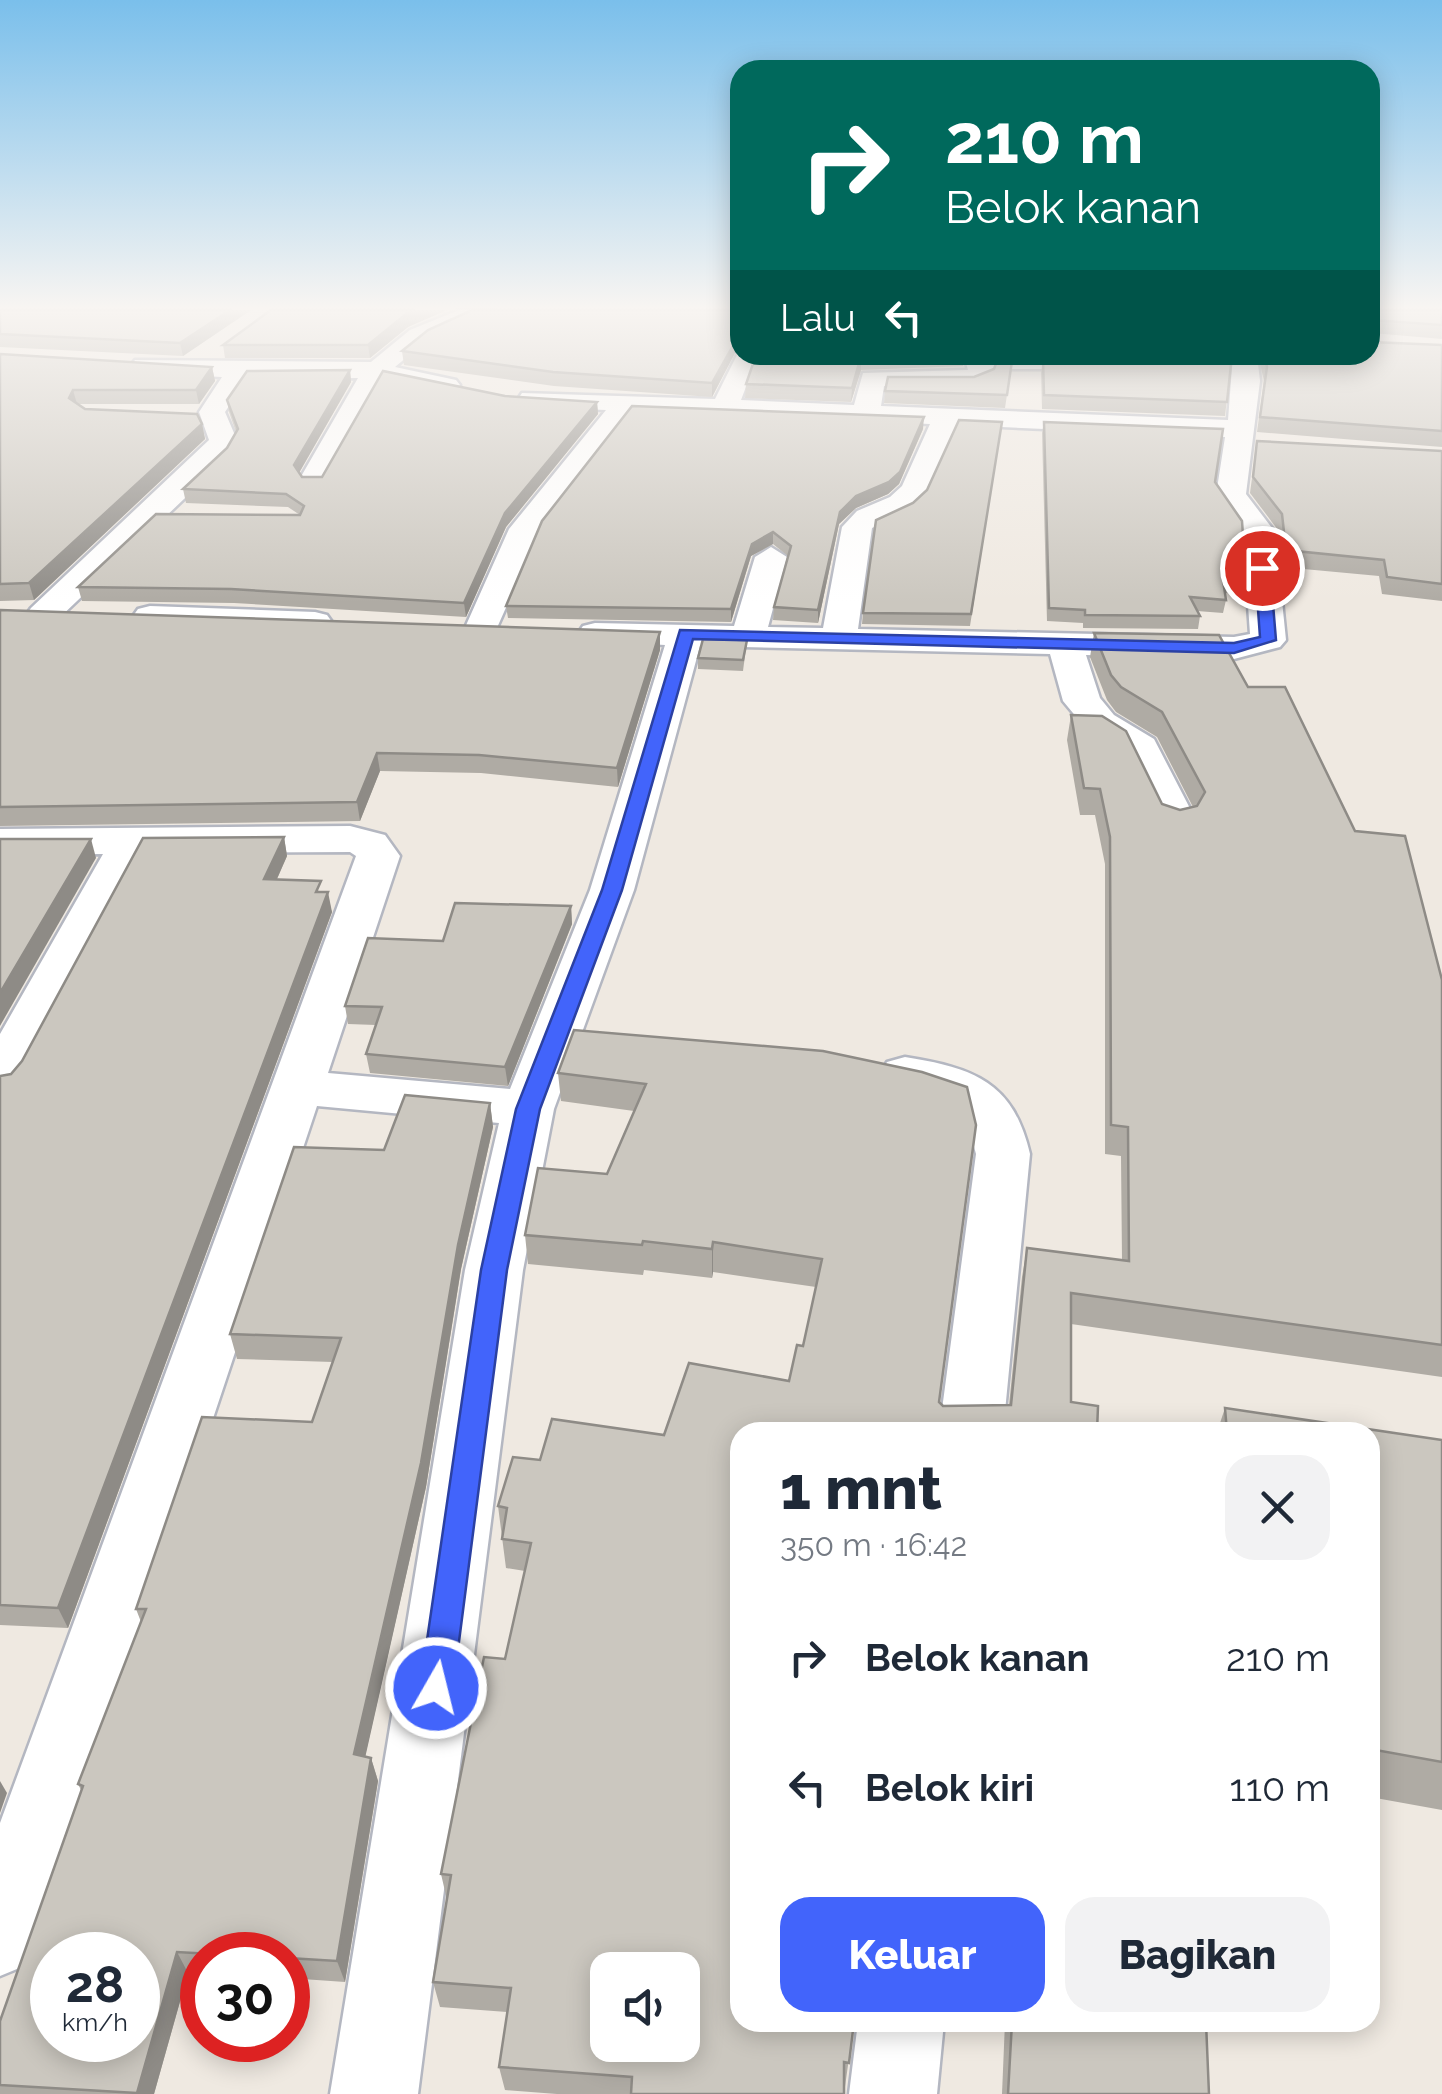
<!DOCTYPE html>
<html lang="id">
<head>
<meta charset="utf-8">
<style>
  body { margin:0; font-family:Raleway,sans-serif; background:#f2f2f3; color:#1f2937; height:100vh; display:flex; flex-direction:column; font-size:38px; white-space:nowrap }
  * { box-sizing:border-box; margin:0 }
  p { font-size:32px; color:#747a83 }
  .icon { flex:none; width:55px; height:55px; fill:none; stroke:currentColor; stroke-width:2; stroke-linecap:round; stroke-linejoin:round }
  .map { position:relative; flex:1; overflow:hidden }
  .drawer { position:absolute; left:730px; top:1422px; width:650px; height:610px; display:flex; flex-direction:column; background:#fff; border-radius:30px; box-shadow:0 5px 25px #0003 }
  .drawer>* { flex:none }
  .hud { position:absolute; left:730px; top:60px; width:650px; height:305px; border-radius:30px; box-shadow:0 5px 25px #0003; background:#00695c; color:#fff; overflow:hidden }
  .tools { position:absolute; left:590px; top:1952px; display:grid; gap:20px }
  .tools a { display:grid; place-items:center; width:110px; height:110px; border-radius:20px; background:#fff; box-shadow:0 5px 25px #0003; font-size:50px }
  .speed { position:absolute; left:30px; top:1932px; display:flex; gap:20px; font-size:50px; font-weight:700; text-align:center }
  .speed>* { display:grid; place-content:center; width:130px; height:130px; border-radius:50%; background:#fff; box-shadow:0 5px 25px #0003; line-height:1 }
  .speed small { font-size:25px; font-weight:400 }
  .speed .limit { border:15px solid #d22; background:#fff; color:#111 }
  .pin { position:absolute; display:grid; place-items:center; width:85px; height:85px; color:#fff; margin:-42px; border:5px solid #fff; border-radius:50%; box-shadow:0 2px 10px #0007 }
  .me { position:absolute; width:110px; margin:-55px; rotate:8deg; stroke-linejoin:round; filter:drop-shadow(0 0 8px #0008) }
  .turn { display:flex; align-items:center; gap:35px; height:210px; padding:0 50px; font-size:45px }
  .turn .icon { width:130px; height:130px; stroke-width:2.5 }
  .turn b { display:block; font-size:70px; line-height:85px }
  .then { display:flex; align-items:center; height:95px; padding:0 50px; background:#0003; gap:20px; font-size:38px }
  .round { display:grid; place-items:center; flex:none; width:105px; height:105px; border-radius:30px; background:#f2f2f3 }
  .head { display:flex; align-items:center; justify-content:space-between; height:170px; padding:0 50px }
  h1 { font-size:60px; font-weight:800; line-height:75px }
  .action { display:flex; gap:20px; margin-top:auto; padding:20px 50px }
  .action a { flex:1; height:115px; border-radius:30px; background:#4264fb; color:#fff; font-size:40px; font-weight:800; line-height:115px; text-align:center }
  .action a+a { background:#f2f2f3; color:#1f2937 }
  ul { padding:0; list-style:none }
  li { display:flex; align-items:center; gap:30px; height:130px; padding:0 50px }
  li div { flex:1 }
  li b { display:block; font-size:38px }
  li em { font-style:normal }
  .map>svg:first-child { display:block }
</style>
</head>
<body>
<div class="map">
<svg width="1442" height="2094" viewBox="0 0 1442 2094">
  <rect width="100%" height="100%" fill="#efe9e1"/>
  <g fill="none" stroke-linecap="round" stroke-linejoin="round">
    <g stroke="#b4b7c1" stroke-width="5">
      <g id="street">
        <path d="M 459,310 L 494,310 L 427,340 L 395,367 L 456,380 L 460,385 L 456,390 L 447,393 L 383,380 L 324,486 L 304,486 L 299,480 L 358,378 L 247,379 L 225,412 L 237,440 L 227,458 L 55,622 L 31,622 L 26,615 L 31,608 L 209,440 L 199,412 L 222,377 L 144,373 L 131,365 L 135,360 L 371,362 L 410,330 Z"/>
        <path d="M 740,349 L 740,355 L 758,355 L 741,400 L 854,405 L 863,373 L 968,370 L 964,355 L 1110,357 L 1119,359 L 1122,364 L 1119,369 L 993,369 L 991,378 L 973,386 L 884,386 L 881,406 L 1228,420 L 1233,355 L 1257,355 L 1260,381 L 1246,494 L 1275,532 L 1286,640 L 1280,647 L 1234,659 L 1086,655 L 1100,698 L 1114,715 L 1154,739 L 1196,820 L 1190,829 L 1175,833 L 1160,829 L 1154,820 L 1124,754 L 1088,731 L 1063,701 L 1050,654 L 700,646 L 634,890 L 554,1109 L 523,1270 L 418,2094 L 330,2094 L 465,1270 L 499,1123 L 317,1106 L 41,1935 L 29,1964 L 0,1976 L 0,1823 L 356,856 L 350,852 L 146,853 L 26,1079 L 18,1091 L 0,1096 L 0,1034 L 103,854 L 0,855 L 0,829 L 350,826 L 385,835 L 400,856 L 328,1073 L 510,1089 L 590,890 L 665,645 L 583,640 L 578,633 L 583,626 L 595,623 L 734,626 L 755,557 L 771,547 L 787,557 L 768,627 L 823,628 L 842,527 L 857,511 L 890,497 L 902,486 L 930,424 L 633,411 L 540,531 L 492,639 L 468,639 L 463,632 L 509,529 L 606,410 L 531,407 L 522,405 L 518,399 L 522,393 L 715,399 ZM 957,425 L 1225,437 L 1216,495 L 1243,532 L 1250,634 L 1234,637 L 858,629 L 872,528 L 911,510 L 923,498 Z"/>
        <path d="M 150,606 L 315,612 L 327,615 L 332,622 L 327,629 L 315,632 L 138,623 L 133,616 L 138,609 Z"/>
        <path d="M 905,1057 C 973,1068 1013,1081 1030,1154 L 1003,1432 L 939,1432 L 976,1154 C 964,1095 937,1099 887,1086 L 880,1074 L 887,1062 Z"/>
        <path d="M 858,2022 L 944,2022 L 937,2094 L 849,2094 Z"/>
      </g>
    </g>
    <use href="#street" fill="#fff" fill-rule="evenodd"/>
  </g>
  <g fill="#afaba4">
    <path d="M 0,310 L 251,310 L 183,356 L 0,347 Z"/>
    <path d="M 740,310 L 740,346 L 739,345 L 712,397 L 554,386 L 404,365 L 402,351 Z"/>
    <path d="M 1370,310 L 1442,310 L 1442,339 L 1372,333 L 1371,342 L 1442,345 L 1442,447 L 1257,432 L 1264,381 L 1258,355 L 1370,355 Z"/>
    <path d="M 437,313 L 408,327 L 370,358 L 225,358 L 223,345 Z"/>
    <path d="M 0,354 L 212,367 L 215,381 L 199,404 L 77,404 L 85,409 L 202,424 L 205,439 L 34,600 L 0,601 Z"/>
    <path d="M 756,355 L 964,355 L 963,366 L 861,370 L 851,402 L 745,398 L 746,384 Z"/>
    <path d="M 1175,355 L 1232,355 L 1225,416 L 1042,409 L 1041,373 L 1043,359 L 1181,357 Z"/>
    <path d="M 1012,361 L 1005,408 L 884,403 L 885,391 L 974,377 Z"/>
    <path d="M 350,370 L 351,382 L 299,473 L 302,477 L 322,477 L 505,396 L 597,402 L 598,414 L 506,527 L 466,617 L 234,603 L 82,601 L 78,587 L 300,515 L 288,507 L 186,503 L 183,489 L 227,448 L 236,432 L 229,412 L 227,400 Z"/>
    <path d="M 1002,422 L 970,626 L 862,624 L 863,613 L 913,503 Z"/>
    <path d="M 1044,422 L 1215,482 L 1246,582 L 1244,594 L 1225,593 L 1226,600 L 1223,613 L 1197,611 L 1200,616 L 1198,629 L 1083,628 L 1083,623 L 1047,621 L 1042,433 Z"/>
    <path d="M 923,429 L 899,484 L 888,494 L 856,508 L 839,524 L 818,623 L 773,620 L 774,607 L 788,556 L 773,544 L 751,556 L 731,622 L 508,618 L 506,606 Z"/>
    <path d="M 1257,441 L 1442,451 L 1442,601 L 1382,594 L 1379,576 L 1282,567 L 1278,530 L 1250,493 Z"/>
    <path d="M 0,610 L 660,632 L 660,650 L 618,787 L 481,773 L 380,771 L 360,821 L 0,826 Z"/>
    <path d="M 1094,633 L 1248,687 L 1355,831 L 1442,980 L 1442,1377 L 1071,1324 L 1071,1402 L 740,1432 L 854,2022 L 844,2094 L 557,2094 L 505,2090 L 499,2067 L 507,2012 L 440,2007 L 433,1982 L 447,1900 L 441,1874 L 505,1659 L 525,1571 L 506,1568 L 498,1506 L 540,1460 L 664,1435 L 789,1381 L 803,1346 L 816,1287 L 713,1272 L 712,1278 L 644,1270 L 643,1275 L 528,1264 L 525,1235 L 607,1174 L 634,1111 L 561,1101 L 558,1073 L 823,1051 L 939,1402 L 943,1406 L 1009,1405 L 1022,1277 L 1027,1248 L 1122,1260 L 1121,1156 L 1105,1154 L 1105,864 L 1095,815 L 1080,815 L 1067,740 L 1071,715 L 1162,804 L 1180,810 L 1193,807 L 1157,737 L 1116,712 L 1107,700 L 1090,657 Z"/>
    <path d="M 747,640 L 743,671 L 698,669 L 698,658 Z"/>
    <path d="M 284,837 L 287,856 L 277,879 L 323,892 L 332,912 L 68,1628 L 0,1625 L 0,1076 L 11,1074 Z"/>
    <path d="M 571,906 L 572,924 L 508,1086 L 370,1073 L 366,1054 L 376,1025 L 348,1024 L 345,1006 L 443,941 Z"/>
    <path d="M 490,1103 L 493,1127 L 461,1269 L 426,1487 L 365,1756 L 371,1758 L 378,1781 L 345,1982 L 288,1978 L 288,1955 L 202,1955 L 202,1974 L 188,1973 L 154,2094 L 0,2094 L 0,2021 L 81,1790 L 78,1784 L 141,1622 L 136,1609 L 312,1422 L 333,1362 L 237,1359 L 230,1334 L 384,1150 Z"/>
    <path d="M 1225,1408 L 1442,1440 L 1442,1810 L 1370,1797 L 1370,1432 L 1217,1432 Z"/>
    <path d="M 1005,2022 L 1206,2022 L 1209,2094 L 1002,2094 Z"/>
  </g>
  <g fill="#8e8b86">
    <path d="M 230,310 L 251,310 L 183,356 L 180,343 Z"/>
    <path d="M 415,310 L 447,310 L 408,327 L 370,358 L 368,345 L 406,314 Z"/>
    <path d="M 739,332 L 739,345 L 712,397 L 712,383 Z"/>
    <path d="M 861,356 L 861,370 L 851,402 L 852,388 Z"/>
    <path d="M 212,367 L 215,381 L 199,404 L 196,390 Z"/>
    <path d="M 350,370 L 351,382 L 296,478 L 294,465 Z"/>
    <path d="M 73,390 L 77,404 L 69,398 Z"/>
    <path d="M 597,402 L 598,414 L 506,527 L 466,617 L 464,603 L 505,513 Z"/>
    <path d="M 924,417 L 923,429 L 899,484 L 888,494 L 856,508 L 839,524 L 818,623 L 818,610 L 840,512 Z"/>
    <path d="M 202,424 L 205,439 L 34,600 L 29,583 Z"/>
    <path d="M 773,532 L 773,544 L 751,556 L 731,622 L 731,609 L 752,544 Z"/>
    <path d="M 660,632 L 660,650 L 618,787 L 617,768 Z"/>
    <path d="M 377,753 L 380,771 L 360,821 L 357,802 Z"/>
    <path d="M 284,837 L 287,856 L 268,899 L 264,879 Z"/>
    <path d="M 91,839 L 96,858 L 0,1026 L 0,993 Z"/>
    <path d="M 328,892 L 332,912 L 68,1628 L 58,1608 Z"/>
    <path d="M 571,906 L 572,924 L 508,1086 L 505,1067 Z"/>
    <path d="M 490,1103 L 493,1127 L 461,1269 L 426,1487 L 361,1776 L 354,1754 L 458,1245 Z"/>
    <path d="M 713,1242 L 713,1272 L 712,1278 L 712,1249 Z"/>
    <path d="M 371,1758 L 378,1781 L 345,1982 L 337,1961 Z"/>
    <path d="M 0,1781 L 7,1793 L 0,1813 Z"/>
    <path d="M 177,1952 L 188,1973 L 154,2094 L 138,2094 L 137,2093 Z"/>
  </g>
  <g fill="#cbc7bf" stroke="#8e8b86" stroke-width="2.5" fill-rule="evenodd">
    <path d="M 0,310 L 230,310 L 180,343 L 0,334 Z"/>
    <path d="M 271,310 L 415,310 L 406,314 L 368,345 L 223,345 Z"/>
    <path d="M 472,310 L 740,310 L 740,333 L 712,383 L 553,372 L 402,351 L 428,330 Z"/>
    <path d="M 1370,310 L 1442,310 L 1442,325 L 1373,320 L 1371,342 L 1442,345 L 1442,431 L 1260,417 L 1267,367 L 1264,355 L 1370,355 Z"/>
    <path d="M 0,354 L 212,367 L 196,390 L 73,390 L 69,398 L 85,409 L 197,414 L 202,424 L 29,583 L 0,584 Z"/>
    <path d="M 756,355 L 897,355 L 861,356 L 852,388 L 746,384 Z"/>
    <path d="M 1184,355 L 1232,355 L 1227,402 L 1044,395 L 1043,359 L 1184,357 Z"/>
    <path d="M 997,361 L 1012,361 L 1007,395 L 885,391 L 888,377 L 974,377 L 994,369 Z"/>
    <path d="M 350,370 L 294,465 L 302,477 L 322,477 L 383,371 L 505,396 L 597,402 L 505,513 L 464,603 L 231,589 L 78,587 L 156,514 L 300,515 L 304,506 L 286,494 L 183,489 L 227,448 L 238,429 L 227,400 L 247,371 Z"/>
    <path d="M 632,406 L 924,417 L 900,472 L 889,482 L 856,496 L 840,512 L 818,610 L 774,607 L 791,546 L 773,532 L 752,544 L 731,609 L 506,606 L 542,521 Z"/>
    <path d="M 959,420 L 1002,422 L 971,614 L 863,613 L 876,520 L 913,503 L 927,490 Z"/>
    <path d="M 1044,422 L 1223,429 L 1215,482 L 1242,521 L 1246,582 L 1223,580 L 1226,600 L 1190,597 L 1200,616 L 1085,615 L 1085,610 L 1049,608 Z"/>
    <path d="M 1257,441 L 1442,451 L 1442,584 L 1387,577 L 1384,560 L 1286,550 L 1282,514 L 1253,477 Z"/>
    <path d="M 0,610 L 660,632 L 617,768 L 479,755 L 377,753 L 357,802 L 0,807 Z"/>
    <path d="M 1094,633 L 1219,635 L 1248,687 L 1285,687 L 1355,831 L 1405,836 L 1442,980 L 1442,1345 L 1071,1293 L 1071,1402 L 1098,1406 L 1097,1432 L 740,1432 L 740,2022 L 854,2022 L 849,2063 L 844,2062 L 844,2094 L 631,2094 L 632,2077 L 499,2067 L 511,1988 L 433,1982 L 451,1875 L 441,1874 L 484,1657 L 505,1659 L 531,1543 L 502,1539 L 507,1508 L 498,1506 L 513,1457 L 540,1460 L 552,1419 L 664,1435 L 689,1363 L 789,1381 L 797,1345 L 803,1346 L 822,1259 L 713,1242 L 712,1249 L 643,1241 L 642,1245 L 525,1235 L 538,1168 L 607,1174 L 646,1084 L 558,1073 L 574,1030 L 823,1051 L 922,1072 L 967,1087 L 976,1125 L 939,1402 L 943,1406 L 1011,1405 L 1027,1248 L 1129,1261 L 1128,1127 L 1111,1125 L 1110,837 L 1100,789 L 1084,788 L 1071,715 L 1102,716 L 1126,731 L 1162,804 L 1180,810 L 1197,806 L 1205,792 L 1162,712 L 1121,687 L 1111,675 ZM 608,1970 L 682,1970 L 682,2045 L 608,2045 Z"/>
    <path d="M 703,639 L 747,640 L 743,660 L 698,658 Z"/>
    <path d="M 284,837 L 264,879 L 321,881 L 316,892 L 328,892 L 58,1608 L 0,1605 L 0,1076 L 11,1074 L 22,1061 L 143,838 Z"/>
    <path d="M 0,839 L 91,839 L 0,993 Z"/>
    <path d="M 455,903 L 571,906 L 505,1067 L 366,1054 L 382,1007 L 345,1006 L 368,938 L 443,941 Z"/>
    <path d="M 405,1095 L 490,1103 L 458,1245 L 421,1463 L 354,1754 L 371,1758 L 337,1961 L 288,1958 L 288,1955 L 231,1955 L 177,1952 L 137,2093 L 0,2085 L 0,2021 L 83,1786 L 78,1784 L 146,1609 L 136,1609 L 202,1417 L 312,1422 L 341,1338 L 230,1334 L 294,1147 L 384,1150 ZM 52,1955 L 138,1955 L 138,2040 L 52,2040 Z"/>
    <path d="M 1225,1408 L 1442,1440 L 1442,1762 L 1370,1749 L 1370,1432 L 1227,1432 Z"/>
    <path d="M 1012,2022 L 1206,2022 L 1209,2094 L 1008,2094 Z"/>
  </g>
  <linearGradient id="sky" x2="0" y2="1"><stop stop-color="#7abfeb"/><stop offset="0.51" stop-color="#f8f5f2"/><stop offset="1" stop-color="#f8f5f2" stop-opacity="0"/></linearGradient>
  <rect width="1442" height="603" fill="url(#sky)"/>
  <path fill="#4264fb" stroke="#2b41a3" stroke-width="2.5" d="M 1262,564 L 1270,568 L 1276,640 L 1234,653 L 693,639 L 622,890 L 540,1109 L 507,1270 L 453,1688 L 448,1699 L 436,1704 L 425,1699 L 420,1688 L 481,1270 L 516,1109 L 602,890 L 680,630 L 1234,643 L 1260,637 L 1255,568 Z"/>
</svg>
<div class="tools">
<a><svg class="icon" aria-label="sound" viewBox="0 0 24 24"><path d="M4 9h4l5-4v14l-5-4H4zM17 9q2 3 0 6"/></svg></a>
</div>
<div class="speed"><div>28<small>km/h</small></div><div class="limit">30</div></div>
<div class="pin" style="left:1262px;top:568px;background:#d93025"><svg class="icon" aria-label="arrive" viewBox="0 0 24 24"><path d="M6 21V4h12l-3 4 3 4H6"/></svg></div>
<svg class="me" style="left:436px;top:1688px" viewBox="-20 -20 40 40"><circle r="17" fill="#4264fb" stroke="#fff" stroke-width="3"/><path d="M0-11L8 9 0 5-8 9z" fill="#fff"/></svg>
<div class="hud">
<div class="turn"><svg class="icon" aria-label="right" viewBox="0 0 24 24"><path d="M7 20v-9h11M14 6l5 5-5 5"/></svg><div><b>210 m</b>Belok kanan</div></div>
<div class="then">Lalu<svg class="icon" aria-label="left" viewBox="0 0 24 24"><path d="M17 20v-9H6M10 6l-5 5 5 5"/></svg></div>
</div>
<section class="drawer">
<div class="head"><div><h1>1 mnt</h1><p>350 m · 16:42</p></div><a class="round"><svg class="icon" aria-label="close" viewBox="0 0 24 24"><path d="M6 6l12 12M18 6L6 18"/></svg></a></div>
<ul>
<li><svg class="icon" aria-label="right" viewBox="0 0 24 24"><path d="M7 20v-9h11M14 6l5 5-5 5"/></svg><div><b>Belok kanan</b></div><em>210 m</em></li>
<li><svg class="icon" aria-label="left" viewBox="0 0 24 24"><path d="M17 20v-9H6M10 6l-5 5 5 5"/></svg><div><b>Belok kiri</b></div><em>110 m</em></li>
</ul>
<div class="action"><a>Keluar</a><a>Bagikan</a></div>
</section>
</div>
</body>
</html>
